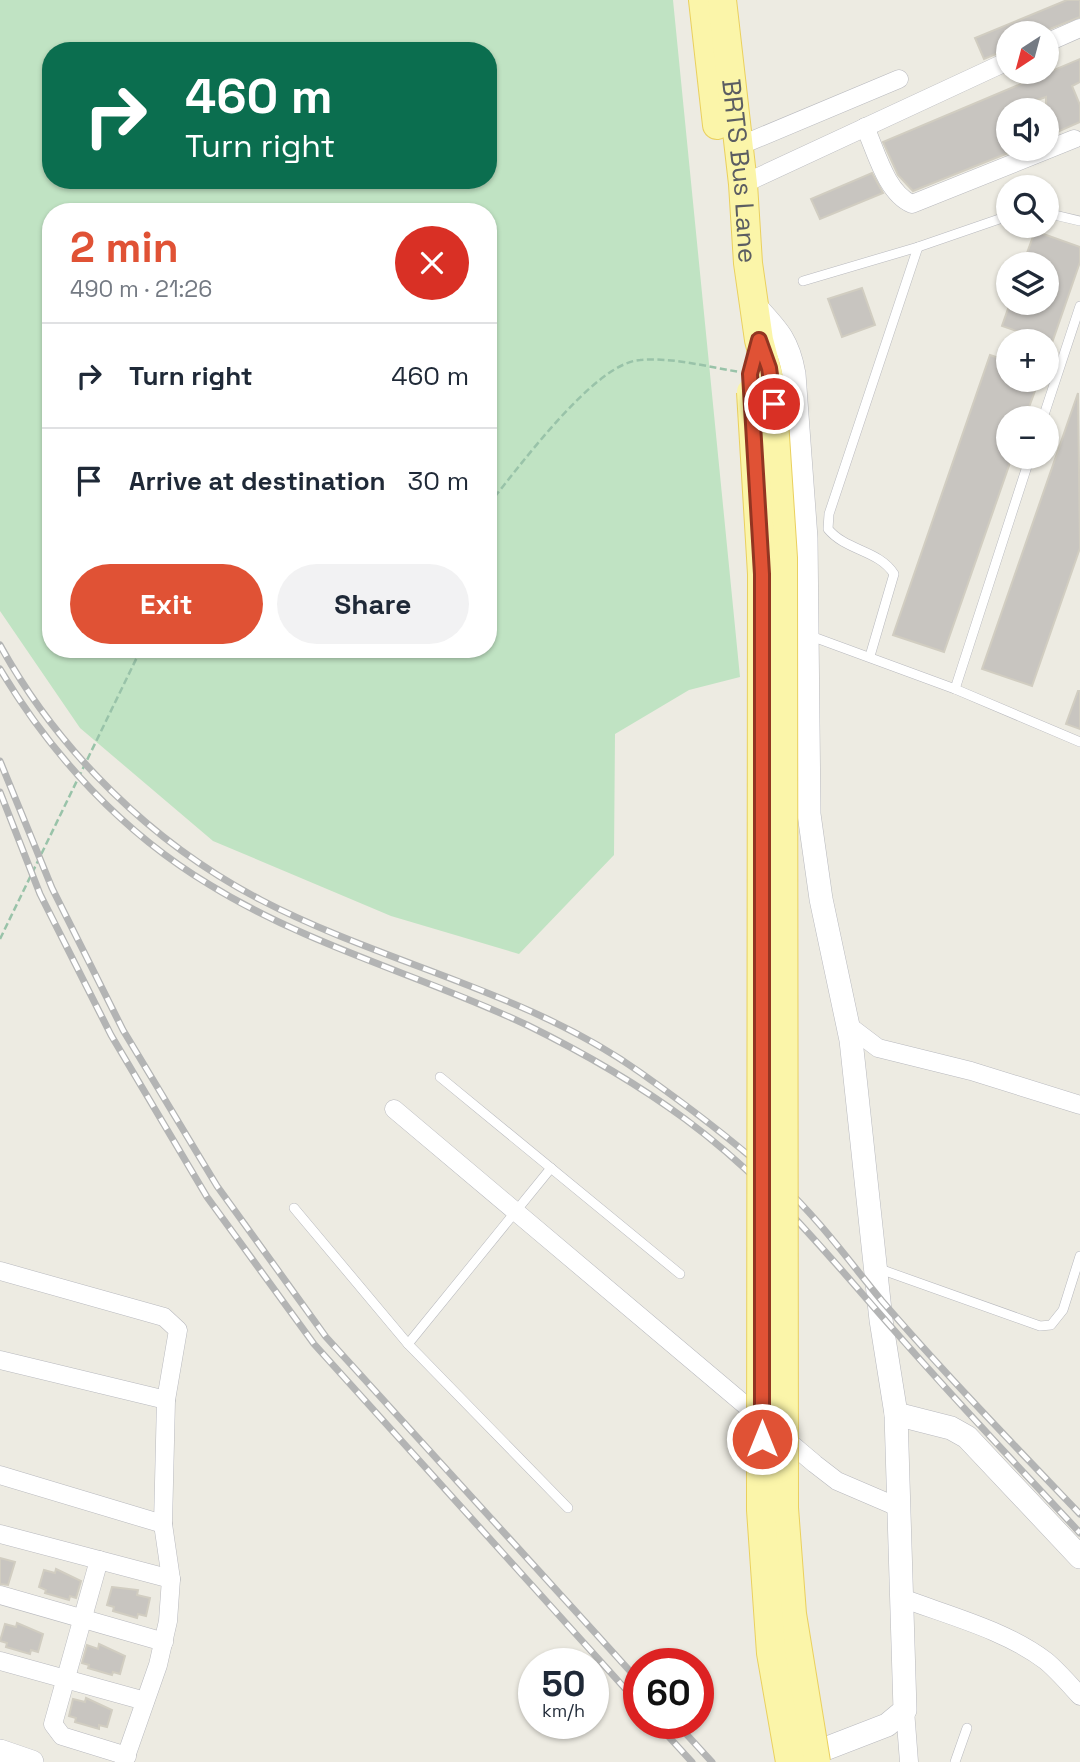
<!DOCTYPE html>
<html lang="en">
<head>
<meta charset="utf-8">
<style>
  body { margin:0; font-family:"Space Grotesk",sans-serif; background:#f2f2f3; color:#1f2937; height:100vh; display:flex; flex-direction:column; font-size:26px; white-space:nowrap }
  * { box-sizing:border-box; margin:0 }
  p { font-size:23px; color:#747a83 }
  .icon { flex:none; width:38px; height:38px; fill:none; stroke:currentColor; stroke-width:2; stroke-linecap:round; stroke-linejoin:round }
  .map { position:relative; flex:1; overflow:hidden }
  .sheet { position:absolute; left:42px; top:203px; width:455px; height:455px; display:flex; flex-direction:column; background:#fff; border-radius:28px; box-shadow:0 2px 5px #0004 }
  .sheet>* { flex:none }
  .banner { position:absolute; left:42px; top:42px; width:455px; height:147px; border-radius:28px; box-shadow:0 2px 5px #0004; background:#0b6e4f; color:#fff; overflow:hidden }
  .needle { width:46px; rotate:216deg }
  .buttons { position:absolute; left:996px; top:21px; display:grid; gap:14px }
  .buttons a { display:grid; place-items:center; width:63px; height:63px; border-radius:50%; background:#fff; box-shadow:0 2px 5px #0004; font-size:35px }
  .speed { position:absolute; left:518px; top:1648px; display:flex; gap:14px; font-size:35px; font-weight:700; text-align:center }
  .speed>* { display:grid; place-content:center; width:91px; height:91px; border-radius:50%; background:#fff; box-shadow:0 2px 5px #0004; line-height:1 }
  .speed small { font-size:18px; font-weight:400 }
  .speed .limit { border:10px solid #d22; background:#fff; color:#111 }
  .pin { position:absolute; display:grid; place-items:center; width:60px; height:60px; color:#fff; margin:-30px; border:4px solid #fff; border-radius:50%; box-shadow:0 2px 7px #0007 }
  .me { position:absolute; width:77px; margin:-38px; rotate:0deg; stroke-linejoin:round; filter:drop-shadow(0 0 5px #0008) }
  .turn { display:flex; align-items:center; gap:24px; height:147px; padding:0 28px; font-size:32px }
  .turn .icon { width:91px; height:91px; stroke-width:2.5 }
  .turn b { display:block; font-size:49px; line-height:60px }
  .round { display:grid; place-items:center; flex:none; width:74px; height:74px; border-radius:37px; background:#f2f2f3 }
  .overview { display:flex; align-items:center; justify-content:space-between; height:119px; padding:0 28px }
  h1 { font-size:42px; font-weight:700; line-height:52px; color:#e05235 }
  .cta { display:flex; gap:14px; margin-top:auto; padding:14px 28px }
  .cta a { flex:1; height:80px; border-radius:42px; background:#e05235; color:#fff; font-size:28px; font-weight:700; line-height:80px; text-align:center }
  .cta a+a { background:#f2f2f3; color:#1f2937 }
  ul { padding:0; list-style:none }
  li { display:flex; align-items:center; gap:21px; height:105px; padding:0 28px; border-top:2px solid #e0e1e3 }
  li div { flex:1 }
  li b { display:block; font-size:26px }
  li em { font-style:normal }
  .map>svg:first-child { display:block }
</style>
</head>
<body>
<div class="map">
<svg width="1080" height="1762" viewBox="0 0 1080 1762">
  <rect width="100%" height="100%" fill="#edebe2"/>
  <path fill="#c0e3c3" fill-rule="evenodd" d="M 0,0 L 673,0 L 740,677 L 689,690 L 615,734 L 614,855 L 519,954 L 391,916 L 213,841 L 80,728 L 0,611 ZM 51,51 L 488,51 L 488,180 L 51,180 ZM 51,212 L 488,212 L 488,649 L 51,649 Z"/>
  <g fill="#c8c5c0" stroke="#d1cdc1" stroke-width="2">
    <path d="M 1067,0 L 1080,0 L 1080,17 L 1040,33 L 1008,33 L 1008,49 L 984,59 L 975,38 Z"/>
    <path d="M 1080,59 L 1080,82 L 1072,86 L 1080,105 L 1080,122 L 1046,137 L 1046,97 L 1008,110 L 1008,153 L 913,191 L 898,175 L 883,142 Z"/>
    <path d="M 872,173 L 883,193 L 820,219 L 811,199 Z"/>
    <path d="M 1035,231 L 1080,247 L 1080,262 L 1052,343 L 1002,326 L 1010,303 L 1046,303 L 1046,264 L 1023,264 Z"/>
    <path d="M 862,288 L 875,325 L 842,337 L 828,299 Z"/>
    <path d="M 990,355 L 1008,361 L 1008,380 L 1039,380 L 1025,418 L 1008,418 L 1008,457 L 1012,457 L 944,652 L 893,635 Z"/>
    <path d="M 1078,393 L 1080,548 L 1032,686 L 982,669 Z"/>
    <path d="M 1078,691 L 1080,691 L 1080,729 L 1066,724 Z"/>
    <path d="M 0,1558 L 15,1562 L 8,1585 L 0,1584 Z"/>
    <path d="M 56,1569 L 81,1581 L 76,1598 L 70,1596 L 69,1600 L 45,1593 L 46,1590 L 39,1587 L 44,1570 L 55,1573 Z"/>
    <path d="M 112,1587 L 138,1590 L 137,1595 L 150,1598 L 146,1616 L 138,1614 L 137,1618 L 113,1611 L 114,1607 L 107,1605 Z"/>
    <path d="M 17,1623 L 43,1634 L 38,1652 L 31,1650 L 30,1654 L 6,1647 L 7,1643 L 0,1641 L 5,1624 L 16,1627 Z"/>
    <path d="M 99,1644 L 125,1656 L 120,1674 L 113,1672 L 112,1675 L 88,1668 L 89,1665 L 82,1663 L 87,1645 L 98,1649 Z"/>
    <path d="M 86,1698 L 112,1710 L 107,1727 L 99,1725 L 99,1729 L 75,1722 L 76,1718 L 69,1716 L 73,1699 L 85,1702 Z"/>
  </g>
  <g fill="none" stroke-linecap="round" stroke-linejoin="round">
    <g stroke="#b8b9be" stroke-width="10">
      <g id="service">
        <path d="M 1046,213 L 1080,221"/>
        <path d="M 803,281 L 918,247 L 1008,216"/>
        <path d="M 1043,418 L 1080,306"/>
        <path d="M 808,635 L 955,689 L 1080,742"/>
        <path d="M 870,656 L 894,574 C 879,550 846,551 828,529 L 829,514 L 918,247"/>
        <path d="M 955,689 L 1030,457"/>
        <path d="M 440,1077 L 680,1274"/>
        <path d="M 294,1208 L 408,1344 L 568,1508"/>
        <path d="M 877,1268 L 1040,1326 L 1051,1325 L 1063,1310 L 1080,1256"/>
        <path d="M 408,1344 L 551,1168"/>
        <path d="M 955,1762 L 967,1728"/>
      </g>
    </g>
    <g stroke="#b8b9be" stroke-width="19">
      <g id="minor">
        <path d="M 1046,43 L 1080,28"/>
        <path d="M 865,127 C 876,151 886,193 912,204 L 1074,139"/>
        <path d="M 751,141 L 899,79"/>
        <path d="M 754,179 L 1008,61"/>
        <path d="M 849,1026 L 878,1048 L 971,1071 L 1080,1105"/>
        <path d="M 394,1109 L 815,1464 L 837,1481 L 900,1508"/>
        <path d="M 0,1271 L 164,1317 L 178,1330 L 166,1400 L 163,1524 L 171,1579 L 168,1621 L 158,1665 L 124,1762"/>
        <path d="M 0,1360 L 166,1400"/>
        <path d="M 0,1475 L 163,1524"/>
        <path d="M 0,1534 L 171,1579"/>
        <path d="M 99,1560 L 53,1724 L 62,1736 L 127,1756"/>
        <path d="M 0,1595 L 164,1642"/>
        <path d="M 902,1598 C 950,1616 1005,1630 1046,1661 C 1058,1671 1069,1684 1080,1696"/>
        <path d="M 0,1661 L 145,1701"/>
        <path d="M 905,1710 L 909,1762"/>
      </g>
    </g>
    <g stroke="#b8b9be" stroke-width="24">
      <g id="tertiary">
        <path d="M 754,305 C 777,330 788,340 794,374 L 806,538 L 809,814 L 821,899 L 851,1040 L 881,1320 L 896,1414 L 905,1710 L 887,1725 L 799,1759"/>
        <path d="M 896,1414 L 951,1428 L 967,1437 L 1080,1557"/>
        <path d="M 0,1751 L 32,1762"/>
      </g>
    </g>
    <g stroke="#ead05e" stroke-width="30">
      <g id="primary">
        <path d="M 703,0 L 717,125"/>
        <path id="s1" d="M 722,0 L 743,184 L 748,263 L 759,340 L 772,390"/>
      </g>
    </g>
    <g stroke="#99c3a9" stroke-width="2.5" stroke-dasharray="7 3.5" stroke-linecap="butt">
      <path d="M 488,505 C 518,469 594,363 640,360 C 672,357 708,367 740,372"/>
      <path d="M 0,939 L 141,649"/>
    </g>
    <use href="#service" stroke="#fff" stroke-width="9"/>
    <use href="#minor" stroke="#fff" stroke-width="18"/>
    <use href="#tertiary" stroke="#fff" stroke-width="23"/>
    <use href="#primary" stroke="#fbf5a9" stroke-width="28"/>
    <g stroke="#b3b4b4" stroke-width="7">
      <g id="rail">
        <path d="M 0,645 C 58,751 153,844 261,900 C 384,964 526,991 641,1073 C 689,1107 737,1143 780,1183 C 818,1218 849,1261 882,1301 C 945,1374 1013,1444 1080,1514"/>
        <path d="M 0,669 C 52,756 123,833 210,885 C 309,946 423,976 527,1025 C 582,1052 636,1083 685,1119 C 769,1181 825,1252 893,1329 C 954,1399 1017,1465 1080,1533"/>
        <path d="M 0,761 L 52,888 L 123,1030 L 217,1186 L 326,1337 L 639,1681"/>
        <path d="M 0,792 L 40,894 L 111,1035 L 207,1197 L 314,1344 L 639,1704"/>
        <path d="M 657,1724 L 692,1762"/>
        <path d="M 677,1724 L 712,1762"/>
      </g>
    </g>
    <use href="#rail" stroke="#fff" stroke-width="4.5" stroke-dasharray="13" stroke-linecap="butt"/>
    <g stroke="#ead05e" stroke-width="30" stroke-linecap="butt">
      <g id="primary-bridge">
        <path d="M 772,390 L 783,558 L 784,1508 L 792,1614 L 816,1762"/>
        <path d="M 751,392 L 762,574 L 761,1510 L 771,1653 L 790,1762"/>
      </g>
    </g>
    <use href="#primary-bridge" stroke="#fbf5a9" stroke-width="28"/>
  </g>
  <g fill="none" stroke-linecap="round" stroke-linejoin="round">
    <g stroke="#923522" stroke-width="18">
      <path id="route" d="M 762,1439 L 762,574 L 750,374 L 759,340 L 769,368 L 774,404"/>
    </g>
    <use href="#route" stroke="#e05235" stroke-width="12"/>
  </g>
  <g text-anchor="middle" stroke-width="5" stroke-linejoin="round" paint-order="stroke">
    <g font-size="26" fill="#5b5d62" stroke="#fff">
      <text dy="9" stroke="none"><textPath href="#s1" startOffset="172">BRTS Bus Lane</textPath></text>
    </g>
  </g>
</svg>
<div class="buttons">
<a><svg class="needle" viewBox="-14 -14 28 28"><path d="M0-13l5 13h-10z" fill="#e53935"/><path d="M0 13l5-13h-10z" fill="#747a83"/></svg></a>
<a><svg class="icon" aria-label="sound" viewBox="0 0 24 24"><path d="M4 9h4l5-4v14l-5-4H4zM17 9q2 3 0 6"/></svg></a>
<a><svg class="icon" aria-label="search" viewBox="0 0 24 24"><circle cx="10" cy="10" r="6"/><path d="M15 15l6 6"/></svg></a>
<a><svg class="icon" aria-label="layers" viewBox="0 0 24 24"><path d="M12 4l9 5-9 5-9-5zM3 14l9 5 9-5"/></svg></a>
<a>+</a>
<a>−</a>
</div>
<div class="speed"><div>50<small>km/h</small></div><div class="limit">60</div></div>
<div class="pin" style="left:774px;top:404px;background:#d93025"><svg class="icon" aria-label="arrive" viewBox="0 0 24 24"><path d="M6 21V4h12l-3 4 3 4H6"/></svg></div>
<svg class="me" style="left:762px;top:1439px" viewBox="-20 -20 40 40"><circle r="17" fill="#e05235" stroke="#fff" stroke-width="3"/><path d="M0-11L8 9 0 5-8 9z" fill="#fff"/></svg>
<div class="banner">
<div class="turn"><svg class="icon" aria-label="right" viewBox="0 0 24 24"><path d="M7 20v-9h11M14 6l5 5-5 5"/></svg><div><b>460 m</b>Turn right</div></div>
</div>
<section class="sheet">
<div class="overview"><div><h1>2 min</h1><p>490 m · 21:26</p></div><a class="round" style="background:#d93025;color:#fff"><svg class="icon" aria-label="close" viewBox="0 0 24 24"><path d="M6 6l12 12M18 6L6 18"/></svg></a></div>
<ul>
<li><svg class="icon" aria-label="right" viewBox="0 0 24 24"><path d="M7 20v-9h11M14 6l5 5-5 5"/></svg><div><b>Turn right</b></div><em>460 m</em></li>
<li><svg class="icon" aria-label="arrive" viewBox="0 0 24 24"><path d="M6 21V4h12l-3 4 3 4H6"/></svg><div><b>Arrive at destination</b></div><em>30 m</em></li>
</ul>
<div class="cta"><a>Exit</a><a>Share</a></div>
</section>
</div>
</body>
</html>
